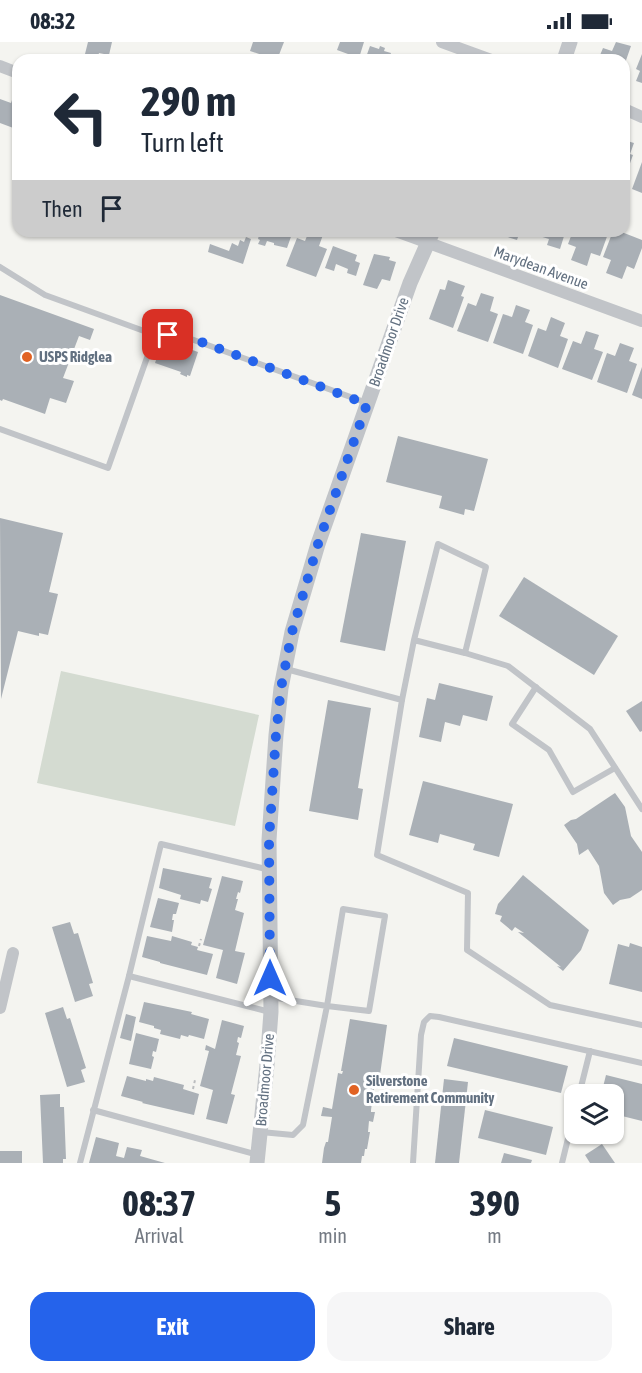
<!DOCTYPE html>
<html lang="en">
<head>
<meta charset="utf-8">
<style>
  body { margin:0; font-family:"Asap Condensed",sans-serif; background:#f6f6f7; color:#1f2937; height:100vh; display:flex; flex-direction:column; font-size:22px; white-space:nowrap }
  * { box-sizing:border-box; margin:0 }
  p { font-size:20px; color:#747a83 }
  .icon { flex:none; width:33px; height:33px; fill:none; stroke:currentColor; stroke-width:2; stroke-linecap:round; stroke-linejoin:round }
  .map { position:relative; height:1121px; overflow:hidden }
  .side { display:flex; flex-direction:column; background:#fff; flex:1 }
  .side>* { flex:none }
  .hud { position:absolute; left:12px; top:12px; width:618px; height:183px; border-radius:18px; box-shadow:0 2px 4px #0004; background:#fff; color:#1f2937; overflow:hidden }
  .buttons { position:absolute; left:564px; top:1042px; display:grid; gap:12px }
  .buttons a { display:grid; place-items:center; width:60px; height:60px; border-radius:12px; background:#fff; box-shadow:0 2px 4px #0004; font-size:30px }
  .pin { position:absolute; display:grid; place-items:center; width:51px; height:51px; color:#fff; margin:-26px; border-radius:12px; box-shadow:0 3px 9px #0006 }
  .me { position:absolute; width:66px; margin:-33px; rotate:0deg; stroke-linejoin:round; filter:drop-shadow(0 0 4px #0008) }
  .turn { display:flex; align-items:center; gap:21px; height:126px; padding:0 30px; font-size:27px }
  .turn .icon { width:78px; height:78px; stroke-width:2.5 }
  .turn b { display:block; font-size:42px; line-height:51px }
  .then { display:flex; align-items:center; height:57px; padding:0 30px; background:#0003; gap:12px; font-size:22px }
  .eta { display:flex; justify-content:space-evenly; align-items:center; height:102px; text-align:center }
  .eta b { font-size:36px; font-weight:700; line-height:42px }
  .action { display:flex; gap:12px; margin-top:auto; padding:12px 30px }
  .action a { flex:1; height:69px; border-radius:18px; background:#2563eb; color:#fff; font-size:24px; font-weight:700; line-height:69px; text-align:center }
  .action a+a { background:#f6f6f7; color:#1f2937 }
  .status { display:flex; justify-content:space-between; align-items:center; height:42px; padding:0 30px; background:#fff; direction:ltr }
  .status svg { height:16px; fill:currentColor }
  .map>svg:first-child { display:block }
</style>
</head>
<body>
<div class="status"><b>08:32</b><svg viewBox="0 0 49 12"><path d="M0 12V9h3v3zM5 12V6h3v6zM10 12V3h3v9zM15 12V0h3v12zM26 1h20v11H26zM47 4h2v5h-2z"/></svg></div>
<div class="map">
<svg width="642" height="1121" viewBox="0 0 642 1121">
  <rect width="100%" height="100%" fill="#f4f4f0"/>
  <path fill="#d4dbd1" d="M 61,629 L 259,673 L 235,784 L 37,741 Z"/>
  <g fill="#aab0b6">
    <path d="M 88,0 L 112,0 L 109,13 L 99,11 L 97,18 L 84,16 Z"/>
    <path d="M 253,0 L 284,0 L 277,18 L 250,9 Z"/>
    <path d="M 340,0 L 364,0 L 359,16 L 337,8 Z"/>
    <path d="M 616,0 L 631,4 L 624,24 L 624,18 L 598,18 L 603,6 L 612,9 Z"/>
    <path d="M 370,4 L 379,7 L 380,4 L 385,6 L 384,9 L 391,11 L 390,14 L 402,18 L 365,18 Z"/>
    <path d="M 642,12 L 642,41 L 636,39 L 640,29 L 636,27 Z"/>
    <path d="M 0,57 L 11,61 L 12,58 L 18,60 L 18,80 L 16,87 L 0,81 Z"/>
    <path d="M 624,98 L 634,101 L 630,112 L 633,113 L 624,138 Z"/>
    <path d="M 642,120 L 642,151 L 632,147 Z"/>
    <path d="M 260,189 L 293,189 L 287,206 L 274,203 L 274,201 L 267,199 L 265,204 L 258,202 L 260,198 L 258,197 Z"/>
    <path d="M 309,189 L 320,189 L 324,190 L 319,204 L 327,207 L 316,235 L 286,224 L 297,196 L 305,199 Z"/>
    <path d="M 495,189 L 520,189 L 517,198 L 495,191 Z"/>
    <path d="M 537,189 L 558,189 L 565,191 L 560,207 L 547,203 L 549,197 L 536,193 Z"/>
    <path d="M 573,189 L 609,189 L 600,214 L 591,211 L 587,224 L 571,218 L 576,205 L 568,202 Z"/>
    <path d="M 613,189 L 619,189 L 642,198 L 642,206 L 634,227 L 627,224 L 622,237 L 606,231 L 611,218 L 603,215 Z"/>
    <path d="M 246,195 L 251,197 L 243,222 L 208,210 L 210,202 L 229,209 L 232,201 L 238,204 L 240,198 L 244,200 Z"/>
    <path d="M 333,204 L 357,213 L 355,219 L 360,221 L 356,234 L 347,231 L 348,227 L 336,222 L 334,229 L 325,226 Z"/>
    <path d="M 374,212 L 390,215 L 389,218 L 396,220 L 390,239 L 382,237 L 377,247 L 363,243 Z"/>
    <path d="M 448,238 L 465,244 L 461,254 L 464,255 L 453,286 L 429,277 L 440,247 L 445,248 Z"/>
    <path d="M 481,251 L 494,255 L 490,269 L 498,272 L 488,300 L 457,289 L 468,261 L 476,264 Z"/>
    <path d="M 0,253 L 94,287 L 90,298 L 79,294 L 63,336 L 74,339 L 66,361 L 50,356 L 45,372 L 3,357 L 2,359 L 0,358 Z"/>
    <path d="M 516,263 L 530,268 L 525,280 L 533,283 L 523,312 L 493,301 L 503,272 L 512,275 Z"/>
    <path d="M 551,275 L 565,281 L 560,294 L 568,297 L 558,326 L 528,314 L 538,286 L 546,289 Z"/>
    <path d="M 586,289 L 599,293 L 594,307 L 603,310 L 592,338 L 562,327 L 573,299 L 581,302 Z"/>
    <path d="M 620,301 L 634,306 L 629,319 L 637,322 L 627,351 L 597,340 L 607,311 L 615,314 Z"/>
    <path d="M 181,304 L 198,310 L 190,334 L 187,333 L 187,335 L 180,332 L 181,330 L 155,321 L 159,309 L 177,315 Z"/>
    <path d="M 642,325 L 642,357 L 632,353 Z"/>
    <path d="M 398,394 L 488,417 L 474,469 L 465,467 L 464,473 L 439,466 L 442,454 L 386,440 Z"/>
    <path d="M 0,476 L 63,491 L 49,550 L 58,552 L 48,593 L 39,591 L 39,594 L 18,589 L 1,657 Z"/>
    <path d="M 361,491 L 406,499 L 385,609 L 340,600 Z"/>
    <path d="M 524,535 L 618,594 L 594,633 L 499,574 Z"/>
    <path d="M 439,641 L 493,654 L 487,679 L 463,673 L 460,684 L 445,680 L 441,700 L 419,695 L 427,656 L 435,658 Z"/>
    <path d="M 328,658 L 371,666 L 358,746 L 363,747 L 358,778 L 309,769 Z"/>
    <path d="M 642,659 L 642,689 L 640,690 L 626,669 Z"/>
    <path d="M 423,739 L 513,762 L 499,815 L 473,808 L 475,802 L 440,792 L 438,801 L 409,793 Z"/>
    <path d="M 615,751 L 625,765 L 631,794 L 642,810 L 642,848 L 630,856 L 620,858 L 613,863 L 604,851 L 599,824 L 588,807 L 579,813 L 577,802 L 564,783 L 571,778 L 576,777 Z"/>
    <path d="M 163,826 L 212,836 L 209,846 L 212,847 L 208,860 L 201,858 L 200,862 L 180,857 L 181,853 L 159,846 Z"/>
    <path d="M 523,833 L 589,888 L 581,908 L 563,929 L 557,924 L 561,925 L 518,890 L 524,891 L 515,885 L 512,889 L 500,879 L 502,874 L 495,872 L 498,862 Z"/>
    <path d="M 222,834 L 243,839 L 240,851 L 238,850 L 236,857 L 238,857 L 235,868 L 244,871 L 235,909 L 245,911 L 237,942 L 216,936 L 223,908 L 203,903 Z"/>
    <path d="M 158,856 L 179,861 L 176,872 L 173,872 L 172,878 L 174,878 L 172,890 L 150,885 Z"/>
    <path d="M 70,880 L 74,892 L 78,891 L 93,941 L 89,942 L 93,954 L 75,960 L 52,885 Z"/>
    <path d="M 147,894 L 171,899 L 172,894 L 192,900 L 191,903 L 198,905 L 197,908 L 213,912 L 207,933 L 160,921 L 160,920 L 142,915 Z"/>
    <path d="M 630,901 L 642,905 L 642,950 L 609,942 L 618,902 L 629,905 Z"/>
    <path d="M 144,960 L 192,970 L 191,972 L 209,977 L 204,997 L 189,993 L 188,995 L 181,993 L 180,997 L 160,992 L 161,988 L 154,986 L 154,984 L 139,980 Z"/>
    <path d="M 63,965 L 67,977 L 70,976 L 86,1026 L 81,1028 L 85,1040 L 67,1045 L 45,971 Z"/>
    <path d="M 126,972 L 136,975 L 131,999 L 120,996 Z"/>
    <path d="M 350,977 L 387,983 L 378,1047 L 374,1046 L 371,1068 L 371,1070 L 375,1070 L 373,1080 L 369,1079 L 368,1090 L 370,1090 L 367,1107 L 365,1107 L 364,1114 L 362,1114 L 361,1121 L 322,1121 L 324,1106 L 326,1100 L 328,1100 L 332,1075 L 321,1074 L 323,1065 L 332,1067 L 338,1031 L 342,1032 L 343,1029 L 341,1029 Z"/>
    <path d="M 222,978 L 244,984 L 241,996 L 238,995 L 237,1000 L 239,1001 L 236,1013 L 241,1014 L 231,1052 L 235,1053 L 227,1082 L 206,1077 L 213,1048 L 200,1044 L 209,1009 L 205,1008 L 206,1003 L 215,1007 Z"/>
    <path d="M 136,991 L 159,997 L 156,1010 L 153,1009 L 152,1014 L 154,1015 L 151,1027 L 129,1022 Z"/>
    <path d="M 454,996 L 568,1024 L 561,1051 L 447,1024 Z"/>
    <path d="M 606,1033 L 642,1042 L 642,1079 L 614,1072 L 614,1053 L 601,1053 Z"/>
    <path d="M 127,1034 L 146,1039 L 146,1037 L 153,1039 L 154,1035 L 184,1043 L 183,1047 L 199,1052 L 194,1073 L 142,1061 L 143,1060 L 121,1054 Z"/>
    <path d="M 444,1037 L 468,1040 L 459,1121 L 435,1121 Z"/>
    <path d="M 60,1052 L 60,1065 L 64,1065 L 66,1117 L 63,1117 L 63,1121 L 43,1121 L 40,1053 Z"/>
    <path d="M 485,1068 L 553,1085 L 546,1113 L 478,1096 Z"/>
    <path d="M 96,1095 L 119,1101 L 116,1114 L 124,1116 L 127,1105 L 142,1108 L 140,1114 L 165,1121 L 89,1121 Z"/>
    <path d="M 602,1102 L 615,1121 L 590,1121 L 585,1113 Z"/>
    <rect x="0" y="1109" width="22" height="12"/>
    <path d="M 504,1111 L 532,1118 L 531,1121 L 501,1121 Z"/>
  </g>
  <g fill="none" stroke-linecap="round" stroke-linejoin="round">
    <g stroke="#bbbdbf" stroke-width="2" stroke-dasharray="3 3" stroke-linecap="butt">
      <path d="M 199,904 L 201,897"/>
      <path d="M 193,1047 L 195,1038"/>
    </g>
    <g stroke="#c1c4c8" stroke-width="6">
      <path d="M 0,225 L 45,253 L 155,293 L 180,293 L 367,361"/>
      <path d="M 0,387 L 108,426 L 155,293"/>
      <path d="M 465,611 L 508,624 L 590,687 L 642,767"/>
      <path d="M 286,627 L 402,658 L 377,813 L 468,851 L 467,908 L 550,963 L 642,983"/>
      <path d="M 536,645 L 512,682 L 549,708 L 573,750 L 615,726"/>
      <path d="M 402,658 L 414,598 L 438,502 L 486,525 L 465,611 L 414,598"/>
      <path d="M 343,867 L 385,874 L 369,969 L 327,964 Z"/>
      <path d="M 129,934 L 161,802 L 270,828"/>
      <path d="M 579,1053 L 590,1009"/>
      <path d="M 93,1068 L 258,1113"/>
      <path d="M 261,1090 L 293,1093 L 303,1083 L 327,964 L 271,955"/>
      <path d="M 80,1121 L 129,934 L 270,970"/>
      <path d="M 413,1121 L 421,993 L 424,980 L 430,974 L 439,975 L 642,1021"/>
      <path d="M 562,1121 L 574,1072"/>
    </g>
    <g stroke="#c1c4c8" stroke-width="12">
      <path d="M 442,0 L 491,18"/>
      <path d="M 0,24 L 18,31"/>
      <path d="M 624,67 L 642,75"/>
      <path d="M 396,189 L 642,279"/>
      <path d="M 0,966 L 13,911"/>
    </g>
    <g stroke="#c1c4c8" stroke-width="15">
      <path d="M 564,18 L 570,0"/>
      <path d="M 257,1121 L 267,1023 L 271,970 L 269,798 L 276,693 L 281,646 L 292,590 L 318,502 L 410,241 L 433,189"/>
    </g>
  </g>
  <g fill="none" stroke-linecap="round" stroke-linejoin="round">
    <path stroke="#2563eb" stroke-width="10" stroke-dasharray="0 18" d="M 168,293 L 180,292 L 367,362 L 318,502 L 292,590 L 281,646 L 276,693 L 269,798 L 270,936"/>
  </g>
  <g fill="#e16223" stroke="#fff" stroke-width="2">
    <circle cx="27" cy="315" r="6"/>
    <circle cx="354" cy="1048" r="6"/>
  </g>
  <g text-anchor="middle" stroke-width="6" stroke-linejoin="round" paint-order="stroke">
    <g font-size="15" fill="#637181" stroke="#fff">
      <text transform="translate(541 226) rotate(20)" y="5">Marydean Avenue</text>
      <text transform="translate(389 300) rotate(-71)" y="5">Broadmoor Drive</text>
      <text transform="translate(265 1038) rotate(-85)" y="5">Broadmoor Drive</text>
    </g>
    <g font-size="15" font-weight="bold" fill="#637181" stroke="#fff" text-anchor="start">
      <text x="39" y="320">USPS Ridglea</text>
      <text x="366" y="1044">Silverstone<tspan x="366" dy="17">Retirement Community</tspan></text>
    </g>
  </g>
</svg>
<div class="buttons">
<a><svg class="icon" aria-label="layers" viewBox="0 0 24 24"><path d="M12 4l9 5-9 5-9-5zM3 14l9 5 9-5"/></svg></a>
</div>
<div class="pin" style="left:168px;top:293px;background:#d93025"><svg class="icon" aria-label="arrive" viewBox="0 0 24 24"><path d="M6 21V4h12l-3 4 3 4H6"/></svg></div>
<svg class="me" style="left:270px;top:936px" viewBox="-20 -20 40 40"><path d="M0-17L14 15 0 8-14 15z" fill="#2563eb" stroke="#fff" stroke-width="4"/></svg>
<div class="hud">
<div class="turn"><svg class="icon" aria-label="left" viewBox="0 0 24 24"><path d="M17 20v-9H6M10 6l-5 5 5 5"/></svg><div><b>290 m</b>Turn left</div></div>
<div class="then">Then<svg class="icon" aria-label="arrive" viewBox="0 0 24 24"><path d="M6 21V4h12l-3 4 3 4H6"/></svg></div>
</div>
</div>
<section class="side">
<div class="eta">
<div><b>08:37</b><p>Arrival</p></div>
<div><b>5</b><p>min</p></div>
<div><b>390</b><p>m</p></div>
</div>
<div class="action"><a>Exit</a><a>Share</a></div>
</section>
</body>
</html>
